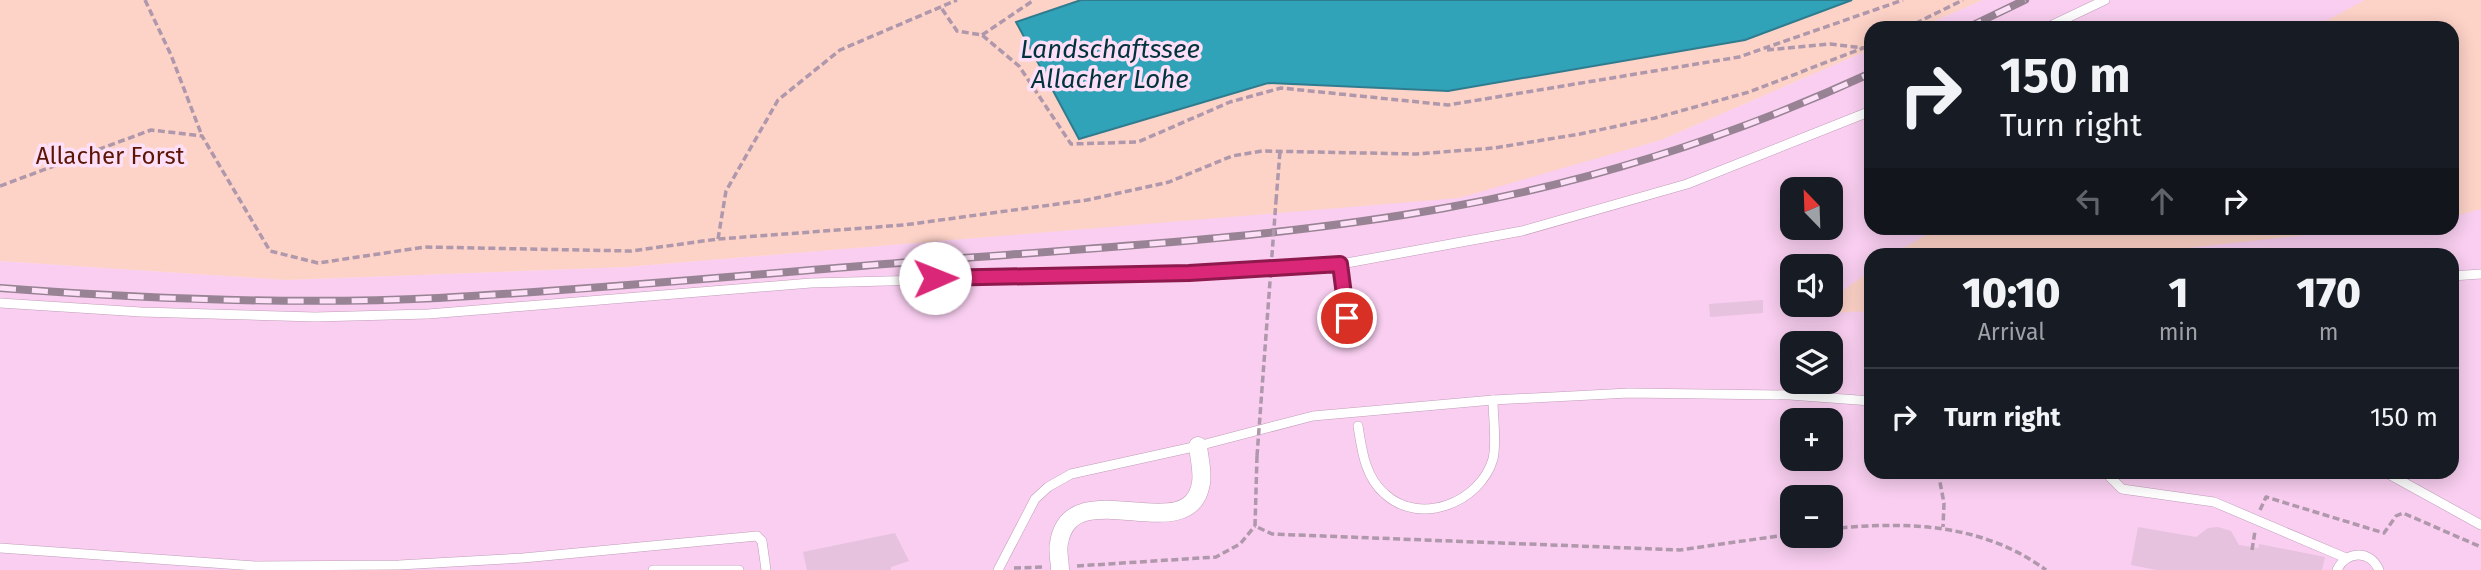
<!DOCTYPE html>
<html lang="en">
<head>
<meta charset="utf-8">
<style>
  body { margin:0; font-family:"Fira Sans",sans-serif; background:#242831; color:#f1f3f6; height:100vh; display:flex; flex-direction:column; font-size:26px; white-space:nowrap }
  * { box-sizing:border-box; margin:0 }
  p { font-size:23px; color:#9ea1a6 }
  .icon { flex:none; width:38px; height:38px; fill:none; stroke:currentColor; stroke-width:2; stroke-linecap:round; stroke-linejoin:round }
  .map { position:relative; flex:1; overflow:hidden }
  .drawer { position:absolute; left:1864px; top:248px; width:595px; height:231px; display:flex; flex-direction:column; background:#171b24; border-radius:21px; box-shadow:0 4px 18px #0003 }
  .drawer>* { flex:none }
  .guide { position:absolute; left:1864px; top:21px; width:595px; height:214px; border-radius:21px; box-shadow:0 4px 18px #0003; background:#171b24; color:#f1f3f6; overflow:hidden }
  .needle { width:46px; rotate:337deg }
  .fabs { position:absolute; left:1780px; top:177px; display:grid; gap:14px }
  .fabs a { display:grid; place-items:center; width:63px; height:63px; border-radius:14px; background:#171b24; box-shadow:0 4px 18px #0003; font-size:35px }
  .pin { position:absolute; display:grid; place-items:center; width:60px; height:60px; color:#fff; margin:-30px; border:4px solid #fff; border-radius:50%; box-shadow:0 2px 7px #0007 }
  .me { position:absolute; width:77px; margin:-38px; rotate:89deg; stroke-linejoin:round; filter:drop-shadow(0 0 5px #0008) }
  .turn { display:flex; align-items:center; gap:24px; height:147px; padding:0 21px; font-size:32px }
  .turn .icon { width:91px; height:91px; stroke-width:2.5 }
  .turn b { display:block; font-size:49px; line-height:60px }
  .lanes { display:flex; align-items:center; height:66px; padding:0 21px; background:#0003; justify-content:center; gap:35px; direction:ltr }
  .lanes .off { opacity:.35 }
  .eta { display:flex; justify-content:space-evenly; align-items:center; height:119px; text-align:center }
  .eta b { font-size:42px; font-weight:800; line-height:49px }
  ul { padding:0; list-style:none }
  li { display:flex; align-items:center; gap:21px; height:98px; padding:0 21px; border-top:2px solid #363941 }
  li div { flex:1 }
  li b { display:block; font-size:26px }
  li em { font-style:normal }
  .map>svg:first-child { display:block }
</style>
</head>
<body>
<div class="map">
<svg width="2481" height="570" viewBox="0 0 2481 570">
  <rect width="100%" height="100%" fill="#fde0f7"/>
  <g fill="#f9cef0" fill-rule="evenodd">
    <path d="M 1983,0 L 2365,0 L 2314,28 L 1918,28 Z"/>
    <path d="M 1871,49 L 1871,228 L 2452,228 L 2452,160 L 2481,153 L 2481,570 L 0,570 L 0,261 L 286,280 L 626,267 L 1454,198 L 1661,140 ZM 1792,189 L 1830,189 L 1830,228 L 1792,228 ZM 1871,256 L 2452,256 L 2452,472 L 1871,472 ZM 1792,266 L 1830,266 L 1830,304 L 1792,304 ZM 1792,343 L 1830,343 L 1830,382 L 1792,382 ZM 1792,420 L 1830,420 L 1830,458 L 1792,458 ZM 1792,497 L 1830,497 L 1830,536 L 1792,536 Z"/>
  </g>
  <g fill="#fdd2c7">
    <path d="M 0,0 L 1081,0 L 1017,22 L 1079,139 L 1268,83 L 1448,91 L 1745,40 L 1852,0 L 1983,0 L 1918,28 L 1871,28 L 1871,49 L 1661,140 L 1459,198 L 626,267 L 286,280 L 0,261 Z"/>
    <path d="M 2365,0 L 2481,0 L 2481,209 L 2452,217 L 2452,28 L 2313,28 Z"/>
    <path d="M 1938,228 L 2371,228 L 2123,255 L 1892,255 Z"/>
    <path d="M 1871,271 L 1871,311 L 1810,314 L 1823,305 L 1830,304 L 1831,299 Z"/>
  </g>
  <path fill="#31a3b9" stroke="#307c8f" stroke-width="2" d="M 1081,0 L 1852,0 L 1745,40 L 1448,91 L 1268,83 L 1079,139 L 1016,22 Z"/>
  <g fill="#e6c2de">
    <path d="M 1763,300 L 1763,313 L 1710,317 L 1709,304 Z"/>
    <path d="M 2138,527 L 2196,537 L 2208,528 L 2218,527 L 2231,531 L 2239,545 L 2258,548 L 2259,544 L 2325,557 L 2322,570 L 2157,570 L 2131,565 Z"/>
    <path d="M 895,533 L 909,561 L 891,567 L 891,570 L 807,570 L 803,552 Z"/>
  </g>
  <g fill="none" stroke-linecap="round" stroke-linejoin="round">
    <g stroke="#c09db8" stroke-width="10">
      <g id="service">
        <path d="M 2046,28 L 2105,0"/>
        <path d="M 1341,264 L 1347,318"/>
        <path d="M 2452,276 L 2481,274"/>
        <path d="M 0,303 L 141,312 L 315,317 L 428,314 L 811,283 L 1189,273 L 1341,264 L 1522,231 L 1687,184 L 1871,111"/>
        <path d="M 1358,426 C 1362,451 1365,477 1385,494 C 1420,526 1480,503 1493,459 C 1497,442 1493,417 1493,400"/>
        <path d="M 2105,472 L 2122,489 L 2214,502 L 2346,558"/>
        <path d="M 2385,472 L 2481,525"/>
        <path d="M 0,548 L 255,566 L 399,565 L 523,558 L 757,536 L 762,541 L 766,570"/>
        <path d="M 653,570 L 739,570"/>
        <path d="M 998,570 L 1035,499 L 1048,487 L 1071,474 L 1198,446 L 1313,416 L 1493,400 L 1629,393 L 1790,395 L 1871,401"/>
        <path d="M 2337,570 C 2346,551 2370,549 2379,570"/>
      </g>
    </g>
    <g stroke="#c09db8" stroke-width="19">
      <path id="minor" d="M 1060,570 C 1060,561 1057,551 1059,543 C 1071,469 1190,552 1201,483 C 1203,472 1199,457 1198,446"/>
    </g>
    <g stroke="#af98ab" stroke-width="3.5" stroke-dasharray="7 3.5" stroke-linecap="butt">
      <path d="M 145,0 L 171,55 L 202,136"/>
      <path d="M 942,9 L 957,31 L 982,35 L 1019,66 L 1071,144 L 1138,142 L 1230,102 L 1281,88 L 1448,105 L 1739,57 L 1903,0"/>
      <path d="M 1906,28 L 1963,0"/>
      <path d="M 982,35 L 1034,0"/>
      <path d="M 1767,50 L 1830,44 L 1864,48"/>
      <path d="M 0,186 L 151,130 L 202,136 L 270,251 L 318,263 L 425,247 L 631,251 L 718,239 L 904,225 L 1087,200 L 1169,182 L 1232,156 L 1262,151 L 1416,154 L 1494,148 L 1580,134 L 1655,118 L 1749,92 L 1871,45"/>
      <path d="M 1276,201 L 1280,151"/>
      <path d="M 718,239 L 726,191 L 778,100 L 840,50 L 957,0"/>
      <path d="M 1257,456 L 1255,526 L 1272,534 L 1680,550 L 1792,534"/>
      <path d="M 1938,472 L 1944,503 L 1943,527"/>
      <path d="M 2260,510 L 2266,497 L 2384,533 L 2396,516 L 2403,513 L 2481,547"/>
      <path d="M 1830,529 C 1906,521 1982,523 2046,570"/>
      <path d="M 2252,550 L 2255,531"/>
      <path d="M 1077,566 L 1216,557 L 1240,544 L 1255,526"/>
      <path d="M 1014,568 L 1045,567"/>
    </g>
    <use href="#service" stroke="#fff" stroke-width="9"/>
    <use href="#minor" stroke="#fff" stroke-width="18"/>
    <g stroke="#988394" stroke-width="8">
      <g id="rail">
        <path d="M 1967,28 L 2025,0"/>
        <path d="M 0,288 C 146,299 292,305 438,298 C 587,290 736,276 885,264 C 1071,249 1260,241 1445,208 C 1591,182 1736,135 1871,73"/>
      </g>
    </g>
    <use href="#rail" stroke="#fde0f7" stroke-width="5" stroke-dasharray="16" stroke-linecap="butt"/>
    <path stroke="#af98ab" stroke-width="3.5" stroke-dasharray="7 3.5" stroke-linecap="butt" d="M 1257,456 L 1276,201"/>
  </g>
  <g fill="none" stroke-linecap="round" stroke-linejoin="round">
    <g stroke="#8e194d" stroke-width="18">
      <path id="route" d="M 935,278 L 1189,273 L 1340,264 L 1347,318"/>
    </g>
    <use href="#route" stroke="#db2777" stroke-width="12"/>
  </g>
  <g text-anchor="middle" stroke-width="7" stroke-linejoin="round" paint-order="stroke">
    <g font-size="24" fill="#5d1505" stroke="#fde0f7">
      <text x="110" y="164">Allacher Forst</text>
    </g>
    <g font-size="26" font-style="italic" fill="#00333d" stroke="#fde0f7">
      <text x="1110" y="58">Landschaftssee<tspan x="1110" dy="30">Allacher Lohe</tspan></text>
    </g>
  </g>
</svg>
<div class="fabs">
<a><svg class="needle" viewBox="-14 -14 28 28"><path d="M0-13l5 13h-10z" fill="#e53935"/><path d="M0 13l5-13h-10z" fill="#9ea1a6"/></svg></a>
<a><svg class="icon" aria-label="sound" viewBox="0 0 24 24"><path d="M4 9h4l5-4v14l-5-4H4zM17 9q2 3 0 6"/></svg></a>
<a><svg class="icon" aria-label="layers" viewBox="0 0 24 24"><path d="M12 4l9 5-9 5-9-5zM3 14l9 5 9-5"/></svg></a>
<a>+</a>
<a>−</a>
</div>
<div class="pin" style="left:1347px;top:318px;background:#d93025"><svg class="icon" aria-label="arrive" viewBox="0 0 24 24"><path d="M6 21V4h12l-3 4 3 4H6"/></svg></div>
<svg class="me" style="left:935px;top:278px" viewBox="-20 -20 40 40"><circle r="19" fill="#fff"/><path d="M0-13L10 11 0 6-10 11z" fill="#db2777"/></svg>
<div class="guide">
<div class="turn"><svg class="icon" aria-label="right" viewBox="0 0 24 24"><path d="M7 20v-9h11M14 6l5 5-5 5"/></svg><div><b>150 m</b>Turn right</div></div>
<div class="lanes"><svg class="icon off" aria-label="left" viewBox="0 0 24 24"><path d="M17 20v-9H6M10 6l-5 5 5 5"/></svg><svg class="icon off" aria-label="ahead" viewBox="0 0 24 24"><path d="M12 20V5M6 11l6-6 6 6"/></svg><svg class="icon" aria-label="right" viewBox="0 0 24 24"><path d="M7 20v-9h11M14 6l5 5-5 5"/></svg></div>
</div>
<section class="drawer">
<div class="eta">
<div><b>10:10</b><p>Arrival</p></div>
<div><b>1</b><p>min</p></div>
<div><b>170</b><p>m</p></div>
</div>
<ul>
<li><svg class="icon" aria-label="right" viewBox="0 0 24 24"><path d="M7 20v-9h11M14 6l5 5-5 5"/></svg><div><b>Turn right</b></div><em>150 m</em></li>
</ul>
</section>
</div>
</body>
</html>
